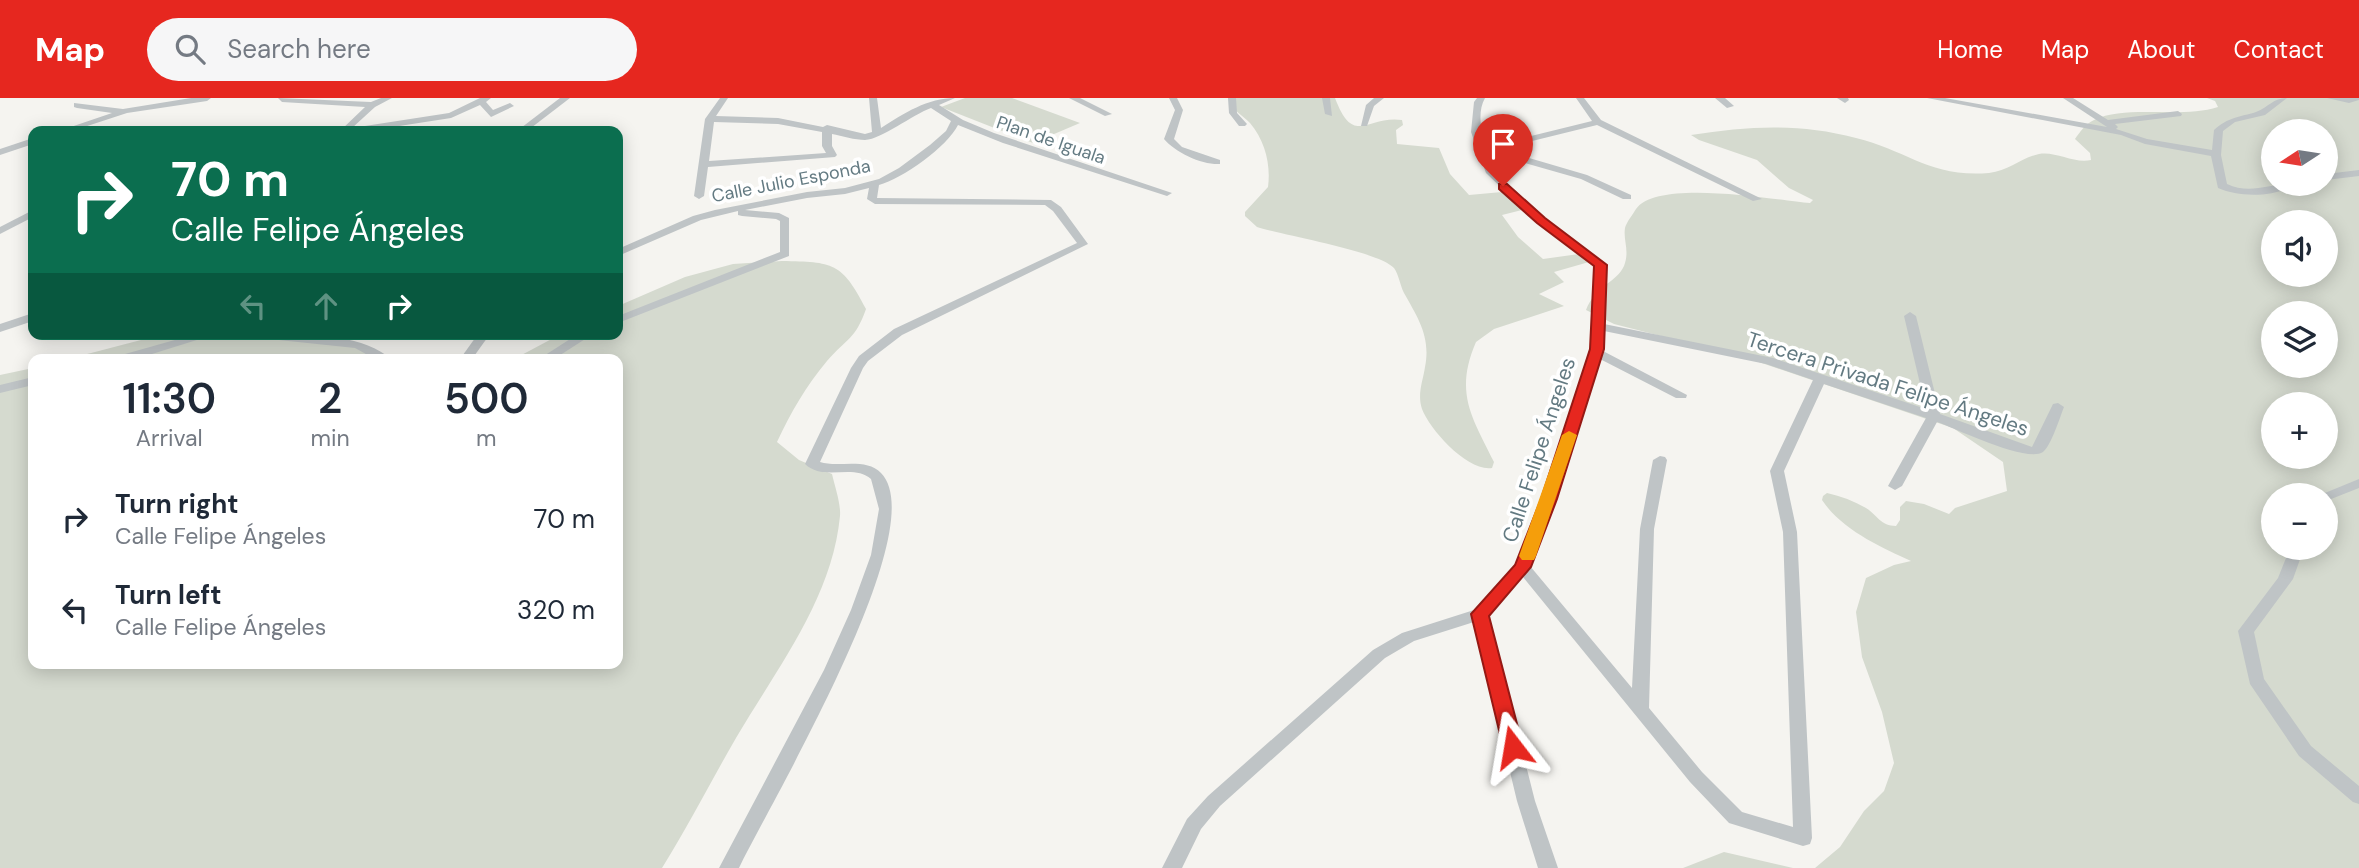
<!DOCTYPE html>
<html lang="en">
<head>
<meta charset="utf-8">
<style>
  body { margin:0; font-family:"DM Sans",sans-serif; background:#f6f6f7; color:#1f2937; height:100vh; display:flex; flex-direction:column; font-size:26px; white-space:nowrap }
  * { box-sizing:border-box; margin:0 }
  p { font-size:23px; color:#747a83 }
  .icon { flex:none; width:38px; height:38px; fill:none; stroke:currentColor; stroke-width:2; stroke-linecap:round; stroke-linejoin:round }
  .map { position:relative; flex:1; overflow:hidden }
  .panel { position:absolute; left:28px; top:256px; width:595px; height:315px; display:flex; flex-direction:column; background:#fff; border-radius:14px; box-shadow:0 4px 18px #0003 }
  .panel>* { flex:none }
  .banner { position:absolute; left:28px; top:28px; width:595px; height:214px; border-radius:14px; box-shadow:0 4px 18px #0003; background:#0b6e4f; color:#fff; overflow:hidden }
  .needle { width:46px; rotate:258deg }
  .buttons { position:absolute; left:2261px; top:21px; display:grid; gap:14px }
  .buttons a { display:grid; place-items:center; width:77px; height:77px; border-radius:50%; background:#fff; box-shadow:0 4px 18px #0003; font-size:35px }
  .pin { position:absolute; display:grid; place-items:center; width:60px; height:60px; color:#fff; margin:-72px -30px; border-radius:50% 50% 50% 0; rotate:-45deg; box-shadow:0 0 7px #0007 }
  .pin .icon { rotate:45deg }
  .me { position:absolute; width:77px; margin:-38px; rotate:346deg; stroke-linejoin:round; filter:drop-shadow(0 0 5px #0008) }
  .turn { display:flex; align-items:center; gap:24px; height:147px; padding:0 28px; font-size:32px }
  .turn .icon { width:91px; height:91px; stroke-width:2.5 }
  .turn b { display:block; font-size:49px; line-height:60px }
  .lanes { display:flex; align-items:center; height:66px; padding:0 28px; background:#0003; justify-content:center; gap:35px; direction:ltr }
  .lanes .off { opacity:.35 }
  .eta { display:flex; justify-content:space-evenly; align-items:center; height:119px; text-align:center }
  .eta b { font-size:42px; font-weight:600; line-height:49px }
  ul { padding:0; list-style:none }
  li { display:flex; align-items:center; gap:21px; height:91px; padding:0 28px }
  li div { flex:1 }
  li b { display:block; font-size:26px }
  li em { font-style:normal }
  header { display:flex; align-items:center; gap:42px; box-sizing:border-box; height:98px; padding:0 35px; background:#e6271f; color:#fff }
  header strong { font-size:33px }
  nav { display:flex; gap:38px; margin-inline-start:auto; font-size:24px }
  .search { width:490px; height:63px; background:#f6f6f7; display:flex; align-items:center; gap:18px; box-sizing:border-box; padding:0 24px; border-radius:38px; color:#747a83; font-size:26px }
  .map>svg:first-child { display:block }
</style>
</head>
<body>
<header>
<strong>Map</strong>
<div class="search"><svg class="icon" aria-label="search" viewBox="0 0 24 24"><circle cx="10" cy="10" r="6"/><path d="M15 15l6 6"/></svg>Search here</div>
<nav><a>Home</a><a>Map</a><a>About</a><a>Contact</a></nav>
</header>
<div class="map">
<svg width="2359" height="770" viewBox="0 0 2359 770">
  <rect width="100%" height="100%" fill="#f5f4f0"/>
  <g fill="#d5dacf" fill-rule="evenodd">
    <path d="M 965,0 L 1012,0 L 1080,25 L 1033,45 L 941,9 Z"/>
    <path d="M 1228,0 L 1335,0 C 1354,50 1367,17 1402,22 L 1403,27 L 1396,32 L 1397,46 L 1439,50 L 1450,76 L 1469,97 L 1502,94 L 1522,112 L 1502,117 L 1518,139 L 1543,161 L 1579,156 L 1589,164 L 1554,174 L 1564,184 L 1539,196 L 1564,208 L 1494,231 L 1476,244 C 1454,295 1472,319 1494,364 L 1492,370 C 1468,374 1430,332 1422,311 C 1417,296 1423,283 1425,269 C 1431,239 1418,220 1404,195 C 1400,187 1399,177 1394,170 C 1378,153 1285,138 1257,129 L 1245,118 L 1245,114 L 1268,89 C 1271,66 1265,43 1250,25 C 1242,17 1231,11 1228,0 Z"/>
    <path d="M 2207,0 L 2359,0 L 2359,770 L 1815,770 L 1840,749 L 1864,713 L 1884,693 L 1894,665 L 1882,614 L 1862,559 L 1856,514 L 1866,480 L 1894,467 L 1911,463 C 1880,449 1841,431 1822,402 L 1823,398 L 1827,395 C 1841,398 1854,403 1866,410 C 1877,417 1881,428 1896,428 L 1900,422 L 1900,409 L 1906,403 L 1924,406 L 1949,416 L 1955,410 L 2007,393 L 2003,364 L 1953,330 L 1747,260 L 1614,226 L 1586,212 C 1595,188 1617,184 1624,168 C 1630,152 1623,143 1625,130 C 1626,125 1633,116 1636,111 C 1657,80 1775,102 1810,105 L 1813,102 L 1789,90 L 1757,62 L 1699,42 L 1691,37 C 1749,28 1799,25 1856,40 C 1907,52 1930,80 1989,75 C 2009,73 2021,60 2039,56 C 2056,53 2074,66 2091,62 L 2090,55 L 2075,41 C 2080,34 2085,26 2094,22 C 2126,6 2181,21 2218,9 L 2215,3 ZM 2273,33 L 2326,33 L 2326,86 L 2273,86 ZM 2273,124 L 2326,124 L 2326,177 L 2273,177 ZM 2273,215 L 2326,215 L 2326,268 L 2273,268 ZM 2273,306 L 2326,306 L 2326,359 L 2273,359 ZM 2273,397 L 2326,397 L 2326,450 L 2273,450 Z"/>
    <path d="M 782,163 C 833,164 842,164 866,211 C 855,242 847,240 827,263 C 806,288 791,314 777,344 L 799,362 L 832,376 C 835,389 841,406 840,418 C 832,501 777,570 736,640 C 711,683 689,727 662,770 L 0,770 L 0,277 L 33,270 L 33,565 L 618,565 L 618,261 L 514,261 L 561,236 L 618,236 L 618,208 L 685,179 L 733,166 Z"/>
    <path d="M 164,236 L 283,236 L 339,243 L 383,261 L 68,261 Z"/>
    <path d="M 1724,754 L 1793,770 L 1683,770 Z"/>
  </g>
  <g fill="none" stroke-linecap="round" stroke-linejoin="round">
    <g fill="#bfc4c6" fill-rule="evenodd">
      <path d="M 191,0 L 211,0 L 207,3 L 127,15 L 72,33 L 59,33 L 112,15 L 77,10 L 74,9 L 74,5 L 123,11 Z"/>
      <path d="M 278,0 L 371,4 L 381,0 L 392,0 L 375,9 L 352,30 L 449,15 L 480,0 L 491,0 L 486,4 L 493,12 L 510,5 L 514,8 L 491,19 L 480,7 L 451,20 L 367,33 L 340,33 L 365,9 L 282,4 Z"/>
      <path d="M 560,0 L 570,0 L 527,33 L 517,33 Z"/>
      <path d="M 720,0 L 728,0 L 716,18 L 778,20 L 823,29 L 827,27 L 865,36 L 872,34 L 869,0 L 877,0 L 881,30 C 904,15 928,0 955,0 L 939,7 L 963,22 L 994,35 L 1172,95 L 1167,98 L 1003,45 L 958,27 C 948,48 902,81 879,87 L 877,100 L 1051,102 L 1061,109 L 1088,146 L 902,237 L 868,263 L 863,270 L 820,364 C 838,370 866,359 881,375 C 935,430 769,707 739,770 L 719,770 L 824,572 L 851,512 L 871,457 L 879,411 L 871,381 C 853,365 824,384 805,366 L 851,270 L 859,258 L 894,231 L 1077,145 L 1053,113 L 1045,107 L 875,106 L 867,101 L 869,90 L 845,96 L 807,100 L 745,112 L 779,115 L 789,120 L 789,158 L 618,225 L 618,218 L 780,154 L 780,123 L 776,121 L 742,118 L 738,117 L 738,113 L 701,122 L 618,158 L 618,151 L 693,118 L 715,112 L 807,94 L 845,90 L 879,81 L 899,70 L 930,47 L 946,33 L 951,23 L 931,10 C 912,17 882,41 865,42 C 855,42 842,38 832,36 L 832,48 L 837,57 L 835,59 L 708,69 L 704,98 L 699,101 L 694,98 L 705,21 ZM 714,24 L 778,26 L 822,34 L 822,48 L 826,55 L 709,63 Z"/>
      <path d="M 1069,0 L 1080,0 L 1112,16 L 1105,18 Z"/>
      <path d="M 1169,0 L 1177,0 L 1183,12 L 1174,41 L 1182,49 L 1220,62 L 1220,66 C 1202,67 1176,55 1164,41 L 1175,12 Z"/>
      <path d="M 1228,0 L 1236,0 L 1237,15 L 1247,26 L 1245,28 L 1239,28 L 1229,15 Z"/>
      <path d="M 1322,0 L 1330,0 L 1332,18 L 1325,16 Z"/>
      <path d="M 1374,0 L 1384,0 L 1374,8 L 1367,28 L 1361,28 L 1366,7 Z"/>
      <path d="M 1477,0 L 1485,0 C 1477,14 1481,34 1486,49 L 1592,23 L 1576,0 L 1584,0 L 1601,22 L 1762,101 L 1753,103 L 1597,27 L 1499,51 L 1587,77 L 1631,97 L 1631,101 L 1623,101 L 1581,81 L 1487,54 L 1493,72 L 1545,120 L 1606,167 L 1604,226 L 1773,260 L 1926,311 L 1904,218 L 1910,214 L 1916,218 L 1940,316 L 2032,349 L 2053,306 L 2058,305 L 2064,309 C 2060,319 2051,348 2043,354 C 2026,365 1957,331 1937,324 L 1902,388 L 1895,392 L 1888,388 L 1926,320 L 1824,286 L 1784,373 L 1797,434 L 1812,740 L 1810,746 L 1803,748 L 1729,725 L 1690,684 L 1523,479 L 1488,517 L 1535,703 L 1558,770 L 1538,770 L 1517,703 L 1474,524 L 1414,543 L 1385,560 L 1220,708 L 1201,731 L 1182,770 L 1162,770 L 1187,721 L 1208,698 L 1373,552 L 1402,535 L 1474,512 L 1511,474 L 1520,461 L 1591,251 L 1594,168 L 1537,124 L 1486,75 L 1471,34 L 1474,4 ZM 1604,233 L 1766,266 L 1813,282 L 1770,373 L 1783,434 L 1793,729 L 1742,714 L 1702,674 L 1649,610 L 1654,431 L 1667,362 L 1665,359 L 1660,358 L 1653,362 L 1640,431 L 1632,590 L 1530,468 L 1535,461 L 1600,261 L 1676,300 L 1686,300 L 1687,297 L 1603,253 Z"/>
      <path d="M 1715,0 L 1725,0 L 1734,8 L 1727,10 Z"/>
      <path d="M 1837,0 L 1848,0 L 1849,2 L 1845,5 Z"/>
      <path d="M 1927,0 L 1945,0 L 2107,29 L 2063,0 L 2073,0 L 2108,22 L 2178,13 L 2182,16 L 2181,18 L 2115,26 L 2118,29 L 2116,31 L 2147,41 L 2212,52 L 2214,32 C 2228,19 2240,19 2256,14 C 2269,9 2273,0 2287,0 L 2265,17 L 2235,24 L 2223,33 L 2221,57 L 2227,86 C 2250,97 2272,85 2296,86 C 2275,99 2241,100 2218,90 L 2211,58 L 2145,46 L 2121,37 Z"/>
      <path d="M 2327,0 L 2359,0 L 2359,2 L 2349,5 Z"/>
      <path d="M 33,40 L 33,46 L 0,57 L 0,51 Z"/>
      <path d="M 2359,72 L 2359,78 L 2326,82 L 2326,76 Z"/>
      <path d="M 33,112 L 33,119 L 0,136 L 0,129 Z"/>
      <path d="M 33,215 L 33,223 L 0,234 L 0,226 Z"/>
      <path d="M 196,236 L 216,236 L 136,261 L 116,261 L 118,258 Z"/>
      <path d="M 254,236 C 294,236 360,233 391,261 L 375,261 L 355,250 L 260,240 Z"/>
      <path d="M 478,236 L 490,236 L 472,261 L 460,261 Z"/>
      <path d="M 578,236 L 593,236 L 554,261 L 539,261 Z"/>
      <path d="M 33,279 L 33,287 L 0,295 L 0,287 Z"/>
      <path d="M 2359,381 L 2359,390 L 2326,403 L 2326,397 L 2320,397 Z"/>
      <path d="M 2290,450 L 2304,450 L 2293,481 L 2254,534 L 2264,581 L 2311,648 L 2359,688 L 2359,706 L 2353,704 L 2299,658 L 2250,586 L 2238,533 L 2278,480 Z"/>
    </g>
  </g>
  <path fill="#e6271f" stroke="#961914" stroke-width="2" d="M 1499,86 L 1507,86 L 1545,120 L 1607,167 L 1604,251 L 1557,401 L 1531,469 L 1489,518 L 1523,649 L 1520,655 L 1513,657 L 1506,655 L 1503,649 L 1471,516 L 1515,467 L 1541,401 L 1590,251 L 1594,168 L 1537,125 L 1499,91 Z"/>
  <path fill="#f59e0b" d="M 1569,333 L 1577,337 L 1536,458 L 1534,462 L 1522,462 L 1519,458 L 1562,337 Z"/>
  <g text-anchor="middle" stroke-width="7" stroke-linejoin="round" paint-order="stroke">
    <g font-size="18" fill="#637a82" stroke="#fff">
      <text transform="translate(1051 42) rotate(19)" y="6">Plan de Iguala</text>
      <text transform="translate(791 83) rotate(-11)" y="6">Calle Julio Esponda</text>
    </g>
    <g font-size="21" fill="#637a82" stroke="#fff">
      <text transform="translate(1888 286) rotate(18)" y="7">Tercera Privada Felipe Ángeles</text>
      <text transform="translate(1539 352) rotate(-72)" y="7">Calle Felipe Ángeles</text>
    </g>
  </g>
</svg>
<div class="buttons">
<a><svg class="needle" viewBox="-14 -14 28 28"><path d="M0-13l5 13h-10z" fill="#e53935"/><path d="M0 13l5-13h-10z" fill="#747a83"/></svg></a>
<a><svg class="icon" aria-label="sound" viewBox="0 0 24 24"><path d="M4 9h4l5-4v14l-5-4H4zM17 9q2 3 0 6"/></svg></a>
<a><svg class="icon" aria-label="layers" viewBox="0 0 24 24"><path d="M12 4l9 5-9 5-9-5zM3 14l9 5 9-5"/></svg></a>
<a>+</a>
<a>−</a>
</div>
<div class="pin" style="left:1503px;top:88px;background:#d93025"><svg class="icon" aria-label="arrive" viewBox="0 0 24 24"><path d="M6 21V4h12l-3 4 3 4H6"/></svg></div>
<svg class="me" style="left:1513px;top:649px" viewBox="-20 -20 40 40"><path d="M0-17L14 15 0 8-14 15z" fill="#e6271f" stroke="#fff" stroke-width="4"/></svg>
<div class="banner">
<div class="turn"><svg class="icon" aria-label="right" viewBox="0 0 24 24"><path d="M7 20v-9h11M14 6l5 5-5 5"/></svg><div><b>70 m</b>Calle Felipe Ángeles</div></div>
<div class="lanes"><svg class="icon off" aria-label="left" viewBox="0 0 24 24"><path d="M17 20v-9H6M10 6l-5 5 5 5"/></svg><svg class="icon off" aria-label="ahead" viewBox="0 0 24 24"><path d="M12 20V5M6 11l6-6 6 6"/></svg><svg class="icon" aria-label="right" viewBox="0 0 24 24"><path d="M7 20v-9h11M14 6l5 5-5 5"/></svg></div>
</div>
<section class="panel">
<div class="eta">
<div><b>11:30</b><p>Arrival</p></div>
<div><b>2</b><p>min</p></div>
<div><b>500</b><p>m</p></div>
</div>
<ul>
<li><svg class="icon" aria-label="right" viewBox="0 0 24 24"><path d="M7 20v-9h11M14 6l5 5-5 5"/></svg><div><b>Turn right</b><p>Calle Felipe Ángeles</p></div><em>70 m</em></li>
<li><svg class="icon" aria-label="left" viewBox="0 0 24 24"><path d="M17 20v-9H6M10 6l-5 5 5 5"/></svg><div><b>Turn left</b><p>Calle Felipe Ángeles</p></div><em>320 m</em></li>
</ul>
</section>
</div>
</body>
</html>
